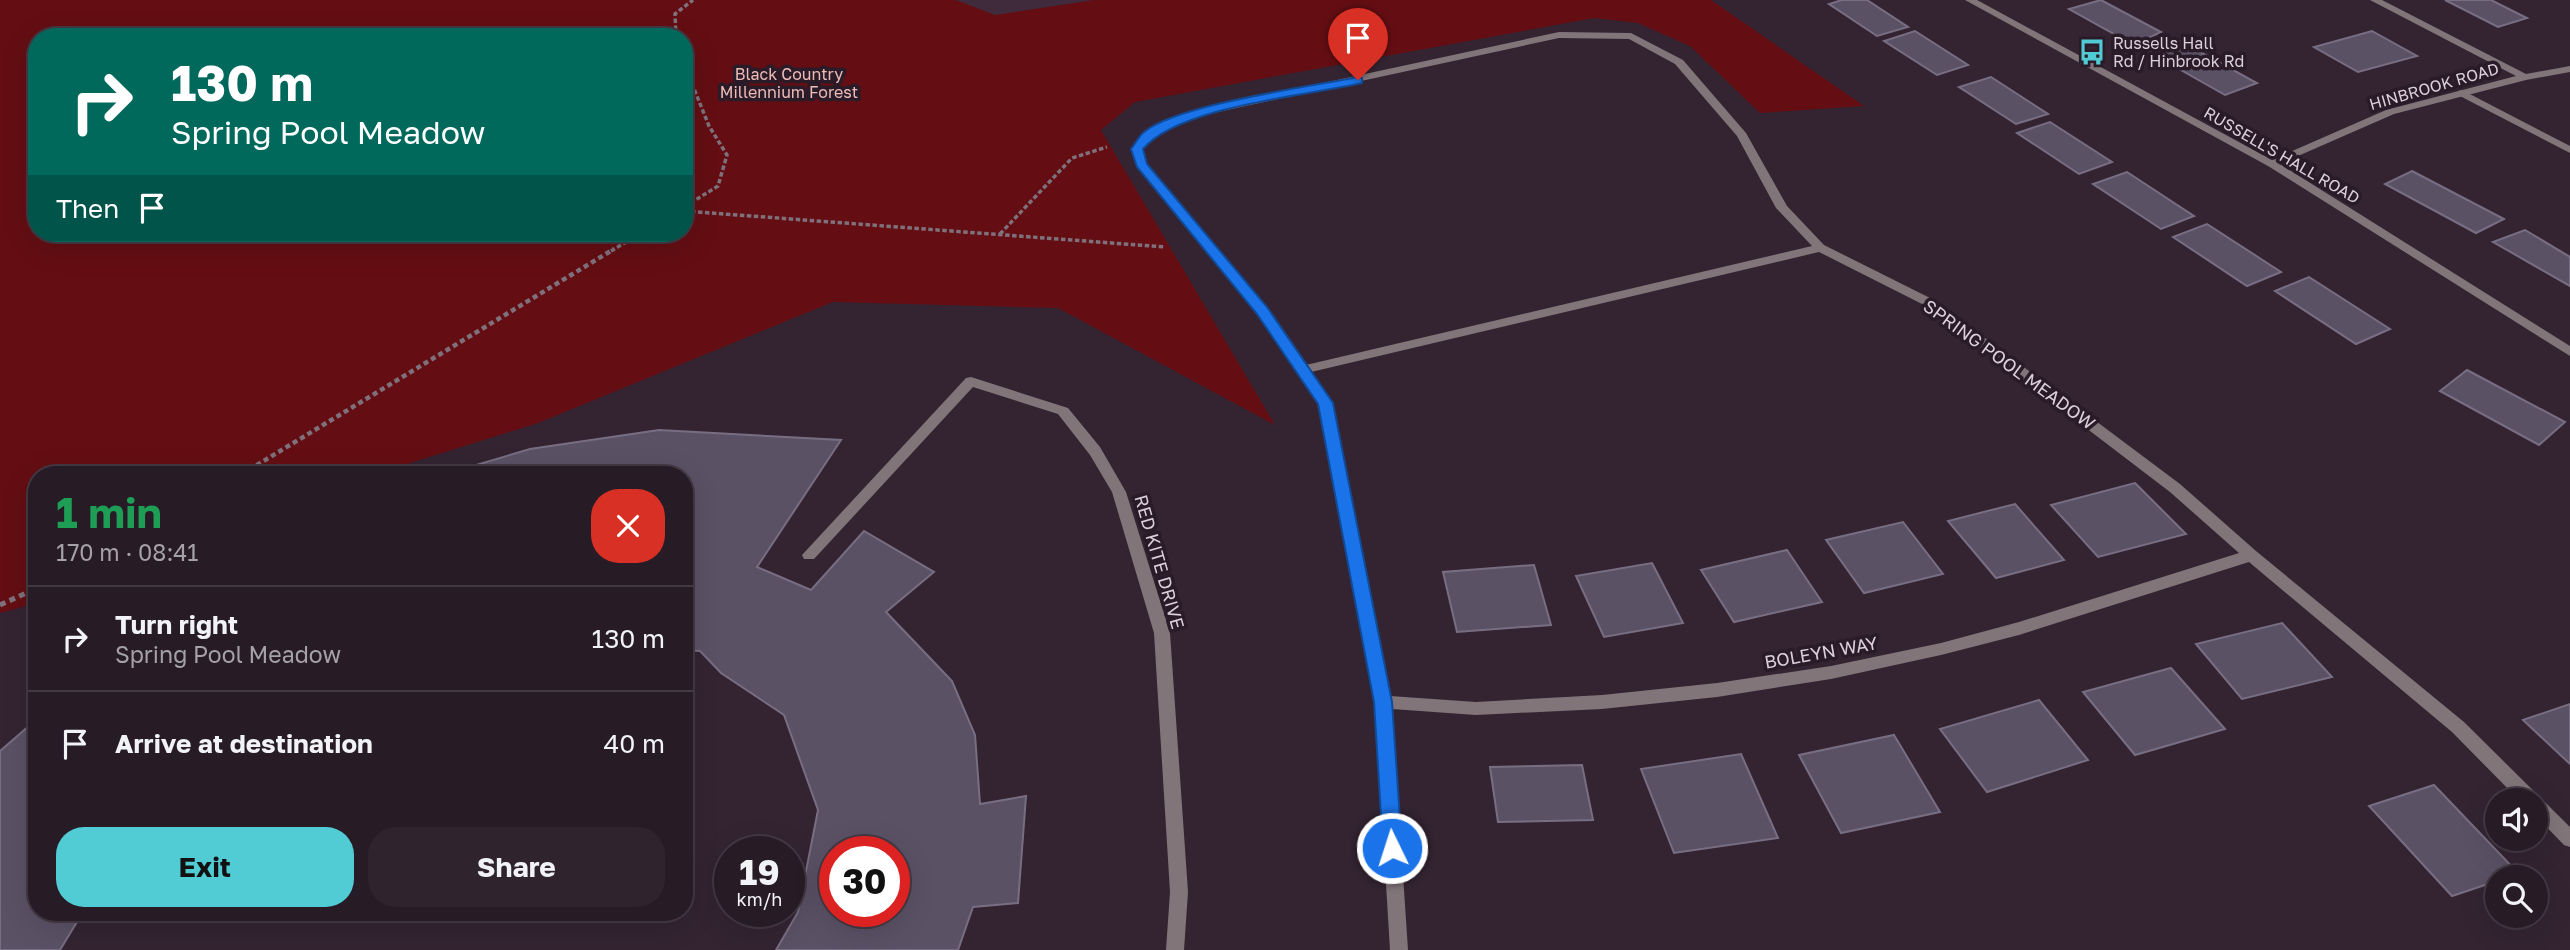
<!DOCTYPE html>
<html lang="en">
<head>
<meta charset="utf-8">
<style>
  body { margin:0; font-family:"Golos Text",sans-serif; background:#2f242e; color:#f1f3f6; height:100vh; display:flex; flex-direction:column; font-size:26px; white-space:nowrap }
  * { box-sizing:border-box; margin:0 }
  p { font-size:23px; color:#a4a1a7 }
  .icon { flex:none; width:38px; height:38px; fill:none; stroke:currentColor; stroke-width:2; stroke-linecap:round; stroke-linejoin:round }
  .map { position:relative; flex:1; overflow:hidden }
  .details { position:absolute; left:28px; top:466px; width:665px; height:455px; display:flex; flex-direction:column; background:#271b26; border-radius:28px; box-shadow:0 7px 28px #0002,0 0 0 2px #433943 }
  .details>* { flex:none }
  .banner { position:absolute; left:28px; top:28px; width:665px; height:214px; border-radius:28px; box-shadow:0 7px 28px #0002,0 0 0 2px #433943; background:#00695c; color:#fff; overflow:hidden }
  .fabs { position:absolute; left:2485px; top:788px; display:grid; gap:14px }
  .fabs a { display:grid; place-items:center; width:63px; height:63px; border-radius:50%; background:#271b26; box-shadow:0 7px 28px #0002,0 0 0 2px #433943; font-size:35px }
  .speed { position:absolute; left:714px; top:836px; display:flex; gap:14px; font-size:35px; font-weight:700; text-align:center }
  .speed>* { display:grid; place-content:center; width:91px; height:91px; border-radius:50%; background:#271b26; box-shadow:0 7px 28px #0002,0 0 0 2px #433943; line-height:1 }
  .speed small { font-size:18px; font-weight:400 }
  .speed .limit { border:10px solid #d22; background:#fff; color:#111 }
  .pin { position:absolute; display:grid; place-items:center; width:60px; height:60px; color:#fff; margin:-72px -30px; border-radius:50% 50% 50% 0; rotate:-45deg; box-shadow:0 0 7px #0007 }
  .pin .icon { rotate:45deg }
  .me { position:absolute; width:77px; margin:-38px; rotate:356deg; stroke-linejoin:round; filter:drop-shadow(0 0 5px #0008) }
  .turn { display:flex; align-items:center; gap:24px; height:147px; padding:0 28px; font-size:32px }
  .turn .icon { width:91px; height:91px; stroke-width:2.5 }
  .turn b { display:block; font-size:49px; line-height:60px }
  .then { display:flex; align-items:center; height:66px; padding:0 28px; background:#0003; gap:14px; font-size:26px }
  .round { display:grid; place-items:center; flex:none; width:74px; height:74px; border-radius:28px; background:#2f242e }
  .head { display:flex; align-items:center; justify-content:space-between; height:119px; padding:0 28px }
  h1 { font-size:42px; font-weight:700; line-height:52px; color:#1e9e55 }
  .action { display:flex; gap:14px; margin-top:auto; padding:14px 28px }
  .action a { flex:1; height:80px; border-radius:28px; background:#51ccd4; color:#111; font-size:28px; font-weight:700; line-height:80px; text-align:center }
  .action a+a { background:#2f242e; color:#f1f3f6 }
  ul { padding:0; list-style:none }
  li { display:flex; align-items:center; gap:21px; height:105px; padding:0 28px; border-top:2px solid #433943 }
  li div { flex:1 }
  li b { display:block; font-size:26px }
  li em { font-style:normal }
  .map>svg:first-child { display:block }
</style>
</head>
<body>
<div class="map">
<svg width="2570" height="950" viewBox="0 0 2570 950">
  <rect width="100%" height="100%" fill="#342432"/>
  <path fill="#402b3d" d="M 911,0 L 1094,0 L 913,29 Z"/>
  <path fill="#640e13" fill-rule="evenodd" d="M 0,0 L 956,0 L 995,15 L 1094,0 L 1711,0 L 1864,106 L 1760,113 L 1690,46 L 1638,23 L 1594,18 L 1135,102 L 1101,130 L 1275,425 L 1058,308 L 833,302 L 538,423 L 375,474 L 37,474 L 37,603 L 0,613 ZM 37,37 L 684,37 L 684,233 L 37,233 Z"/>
  <g fill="#5a5165" stroke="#786e83" stroke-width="2" fill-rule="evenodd">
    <path d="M 1842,0 L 1867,0 L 1908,27 L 1877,36 L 1829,4 Z"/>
    <path d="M 2101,0 L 2161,32 L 2134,45 L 2069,9 Z"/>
    <path d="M 2445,0 L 2491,0 L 2527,18 L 2498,27 Z"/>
    <path d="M 1915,31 L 1968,65 L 1937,75 L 1884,41 Z"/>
    <path d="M 2372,31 L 2417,56 L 2358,72 L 2314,47 Z"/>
    <path d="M 2180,41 L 2257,83 L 2225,95 L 2149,52 Z"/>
    <path d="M 1991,77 L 2048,114 L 2016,124 L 1959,87 Z"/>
    <path d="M 2050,122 L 2112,162 L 2079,174 L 2017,133 Z"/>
    <path d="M 2412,171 L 2504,219 L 2476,233 L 2385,184 Z"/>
    <path d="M 2127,172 L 2194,216 L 2161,229 L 2093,184 Z"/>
    <path d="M 2207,224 L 2281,272 L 2247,286 L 2173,237 Z"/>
    <path d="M 2525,230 L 2570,257 L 2570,286 L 2493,242 Z"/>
    <path d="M 2309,277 L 2390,329 L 2356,344 L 2275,291 Z"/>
    <path d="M 2467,370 L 2565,422 L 2539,445 L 2440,391 Z"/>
    <path d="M 659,430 L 841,440 L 757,567 L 811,590 L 864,531 L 934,572 L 886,612 L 952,681 L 975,735 L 980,804 L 1026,796 L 1018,903 L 973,907 L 958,950 L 776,950 L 798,912 L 818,810 L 784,715 L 721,673 L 700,651 L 684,650 L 684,474 L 446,474 L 530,449 ZM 835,852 L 894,852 L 894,912 L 835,912 Z"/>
    <path d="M 2135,483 L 2186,534 L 2098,557 L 2051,505 Z"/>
    <path d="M 2015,504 L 2064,560 L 1996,578 L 1948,521 Z"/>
    <path d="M 1903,522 L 1943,574 L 1864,593 L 1826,540 Z"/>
    <path d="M 1787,550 L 1822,602 L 1734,622 L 1701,570 Z"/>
    <path d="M 1652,563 L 1683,623 L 1604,637 L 1576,576 Z"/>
    <path d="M 1534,565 L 1551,625 L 1457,632 L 1443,572 Z"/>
    <path d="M 2282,623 L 2332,677 L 2242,699 L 2196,644 Z"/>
    <path d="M 2171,668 L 2225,729 L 2135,755 L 2083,692 Z"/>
    <path d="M 2039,700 L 2088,760 L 1987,792 L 1940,729 Z"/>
    <path d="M 2570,704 L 2570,764 L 2523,720 Z"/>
    <path d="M 37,719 L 37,912 L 83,912 L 60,950 L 0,950 L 0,751 Z"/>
    <path d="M 1894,735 L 1940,812 L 1841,833 L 1799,755 Z"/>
    <path d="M 1741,754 L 1778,838 L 1674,853 L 1641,769 Z"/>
    <path d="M 1582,765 L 1593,820 L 1498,822 L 1490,767 Z"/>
    <path d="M 2434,785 L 2519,874 L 2497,877 L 2497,881 L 2452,896 L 2369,806 Z"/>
  </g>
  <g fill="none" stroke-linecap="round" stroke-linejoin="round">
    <g stroke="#7e717c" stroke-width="3.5" stroke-dasharray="4.5 2.5" stroke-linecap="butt">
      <path d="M 676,37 L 675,14 L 693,0"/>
      <path d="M 684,64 L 709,126 L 727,155 L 718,186 L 684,207"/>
      <path d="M 684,211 L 1165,247"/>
      <path d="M 1000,234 L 1072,158 L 1107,147"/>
      <path d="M 611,251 L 641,233"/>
    </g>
    <path stroke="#7e717c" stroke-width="4.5" stroke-dasharray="5 3.5" stroke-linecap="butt" d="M 242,474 L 614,249"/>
    <path stroke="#7e717c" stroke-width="5" stroke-dasharray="6 4.5" stroke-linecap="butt" d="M 0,605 L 37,588"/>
    <path fill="#817579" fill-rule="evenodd" d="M 2462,90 L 2570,146 L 2570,153 L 2458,95 L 2458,91 Z"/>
    <g fill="#817579" fill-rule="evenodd">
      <path d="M 1965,0 L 1977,0 L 2272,160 L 2386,110 L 2516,76 L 2370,0 L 2382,0 L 2526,74 L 2570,66 L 2570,72 L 2526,80 L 2394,114 L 2280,164 L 2570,346 L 2570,356 L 2268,166 Z"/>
      <path d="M 1559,32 L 1631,33 L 1683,60 L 1746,133 L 1787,206 L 1824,245 L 1934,300 L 2180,484 L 2256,551 L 2464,722 L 2570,827 L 2570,847 L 2564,845 L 2536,816 L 2536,800 L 2519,800 L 2452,732 L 2249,562 L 2019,635 L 1941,655 L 1831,679 L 1717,697 L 1602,709 L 1476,715 L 1392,709 L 1408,950 L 1390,950 L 1375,702 L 1319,404 L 1258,314 L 1137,167 L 1132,149 C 1151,125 1179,117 1207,108 ZM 1559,38 L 1629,39 L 1675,64 L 1737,136 L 1776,208 L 1812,246 L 1306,365 L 1266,308 L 1146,164 L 1143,149 C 1162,129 1187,121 1213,113 ZM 1819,252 L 1926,306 L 2170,492 L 2239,553 L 2019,622 L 1941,643 L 1831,666 L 1717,683 L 1602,695 L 1476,702 L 1390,696 L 1333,403 L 1311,372 Z"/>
      <path d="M 971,377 L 1068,408 L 1100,447 L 1126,492 L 1170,633 L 1188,892 L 1184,950 L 1166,950 L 1170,892 L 1154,633 L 1112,492 L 1090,455 L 1058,414 L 973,387 L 814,559 L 804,559 L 802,555 L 966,378 Z"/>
    </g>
  </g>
  <path fill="#1a73e8" stroke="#114b97" stroke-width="2" d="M 1358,77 L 1362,78 L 1362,83 C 1306,96 1179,106 1143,149 L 1147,164 L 1267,307 L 1333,403 L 1392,702 L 1402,848 L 1400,854 L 1392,857 L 1385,854 L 1383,848 L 1374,702 L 1318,404 L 1257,314 L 1137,167 L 1131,149 C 1135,144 1139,136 1144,132 C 1179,104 1309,87 1358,77 Z"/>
  <defs>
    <g id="bus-bare" transform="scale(2.1)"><path d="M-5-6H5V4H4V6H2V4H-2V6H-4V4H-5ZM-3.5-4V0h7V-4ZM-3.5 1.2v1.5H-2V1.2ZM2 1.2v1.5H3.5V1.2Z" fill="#51ccd4" stroke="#2a1b28" stroke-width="2.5" paint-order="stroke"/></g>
  </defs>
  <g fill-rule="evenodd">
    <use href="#bus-bare" x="2092" y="52"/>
  </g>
  <g text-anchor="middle" stroke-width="7" stroke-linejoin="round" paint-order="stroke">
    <g font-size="16" fill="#dbd0d9" stroke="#2a1b28" text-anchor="start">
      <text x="2113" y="49">Russells Hall<tspan x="2113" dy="18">Rd / Hinbrook Rd</tspan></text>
    </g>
    <g font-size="16" fill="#eebbb6" stroke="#2a1b28">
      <text x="789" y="80">Black Country<tspan x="789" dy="18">Millennium Forest</tspan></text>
    </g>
    <g font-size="16" fill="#dbd0d9" stroke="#2a1b28">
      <text transform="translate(2434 86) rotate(-16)" y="6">HINBROOK ROAD</text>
      <text transform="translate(2282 155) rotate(30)" y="6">RUSSELL'S HALL ROAD</text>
    </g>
    <g font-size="18" fill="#dbd0d9" stroke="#2a1b28">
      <text transform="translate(2009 365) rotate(36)" y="6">SPRING POOL MEADOW</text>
      <text transform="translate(1159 562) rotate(74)" y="6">RED KITE DRIVE</text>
      <text transform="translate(1821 653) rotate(-10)" y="6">BOLEYN WAY</text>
    </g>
  </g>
</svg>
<div class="fabs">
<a><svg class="icon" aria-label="sound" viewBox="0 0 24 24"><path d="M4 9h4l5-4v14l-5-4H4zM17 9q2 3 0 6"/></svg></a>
<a><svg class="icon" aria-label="search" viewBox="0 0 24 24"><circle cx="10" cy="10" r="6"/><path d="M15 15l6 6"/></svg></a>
</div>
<div class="speed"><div>19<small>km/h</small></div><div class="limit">30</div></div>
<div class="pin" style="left:1358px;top:80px;background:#d93025"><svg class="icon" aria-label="arrive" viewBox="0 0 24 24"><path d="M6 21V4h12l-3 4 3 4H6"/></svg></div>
<svg class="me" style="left:1392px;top:848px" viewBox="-20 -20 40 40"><circle r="17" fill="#1a73e8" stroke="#fff" stroke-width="3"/><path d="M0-11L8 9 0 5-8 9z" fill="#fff"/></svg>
<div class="banner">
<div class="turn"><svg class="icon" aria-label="right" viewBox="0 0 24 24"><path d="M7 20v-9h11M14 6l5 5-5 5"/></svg><div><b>130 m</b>Spring Pool Meadow</div></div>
<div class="then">Then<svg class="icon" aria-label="arrive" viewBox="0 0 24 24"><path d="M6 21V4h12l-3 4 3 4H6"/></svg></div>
</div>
<section class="details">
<div class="head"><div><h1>1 min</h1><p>170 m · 08:41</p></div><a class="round" style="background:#d93025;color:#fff"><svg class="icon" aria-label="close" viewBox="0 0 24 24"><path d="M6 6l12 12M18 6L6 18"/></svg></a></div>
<ul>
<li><svg class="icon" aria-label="right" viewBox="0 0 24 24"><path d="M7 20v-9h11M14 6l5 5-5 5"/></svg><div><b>Turn right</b><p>Spring Pool Meadow</p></div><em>130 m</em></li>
<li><svg class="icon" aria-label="arrive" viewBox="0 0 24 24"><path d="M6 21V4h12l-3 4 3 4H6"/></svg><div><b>Arrive at destination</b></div><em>40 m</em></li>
</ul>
<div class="action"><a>Exit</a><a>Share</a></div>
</section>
</div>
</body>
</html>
